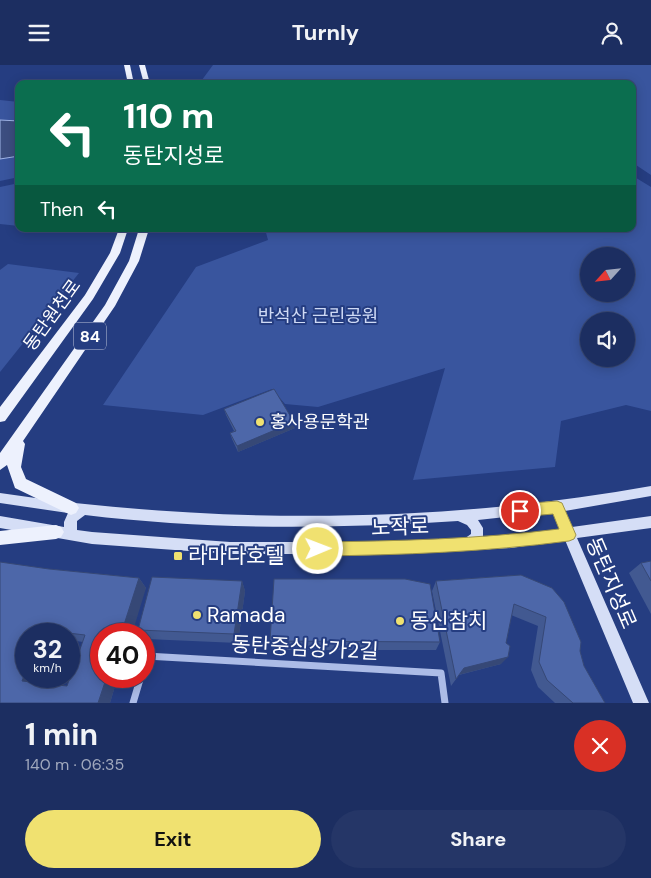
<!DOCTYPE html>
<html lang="en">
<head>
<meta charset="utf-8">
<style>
  body { margin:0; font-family:"DM Sans","Noto Sans KR",sans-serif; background:#253667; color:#f1f3f6; height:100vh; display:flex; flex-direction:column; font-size:19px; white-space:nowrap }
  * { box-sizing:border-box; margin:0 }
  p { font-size:16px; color:#a0a8bd }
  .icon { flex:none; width:28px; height:28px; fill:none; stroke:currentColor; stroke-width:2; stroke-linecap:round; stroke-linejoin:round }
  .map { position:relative; height:638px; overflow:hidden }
  .drawer { display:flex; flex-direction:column; background:#1c2e61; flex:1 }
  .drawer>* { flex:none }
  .guide { position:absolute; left:15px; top:15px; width:621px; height:152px; border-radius:10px; box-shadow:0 2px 12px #0003,0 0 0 1px #3a4a76; background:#0b6e4f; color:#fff; overflow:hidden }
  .needle { width:32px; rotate:243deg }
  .tools { position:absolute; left:580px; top:182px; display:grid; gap:10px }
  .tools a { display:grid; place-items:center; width:55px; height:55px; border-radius:50%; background:#1c2e61; box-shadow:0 2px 12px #0003,0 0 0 1px #3a4a76; font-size:25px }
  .speed { position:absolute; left:15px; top:558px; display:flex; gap:10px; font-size:25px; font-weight:700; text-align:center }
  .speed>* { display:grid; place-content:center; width:65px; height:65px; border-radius:50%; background:#1c2e61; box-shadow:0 2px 12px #0003,0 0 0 1px #3a4a76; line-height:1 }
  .speed small { font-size:12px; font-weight:400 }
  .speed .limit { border:8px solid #d22; background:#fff; color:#111 }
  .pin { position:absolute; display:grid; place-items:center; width:42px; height:42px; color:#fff; margin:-21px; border:2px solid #fff; border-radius:50%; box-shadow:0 1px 5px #0007 }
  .me { position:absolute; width:55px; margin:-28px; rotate:89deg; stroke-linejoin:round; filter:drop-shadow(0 0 4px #0008) }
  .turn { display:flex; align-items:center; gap:18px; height:105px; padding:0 25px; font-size:22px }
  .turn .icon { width:65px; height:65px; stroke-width:2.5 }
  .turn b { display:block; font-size:35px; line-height:42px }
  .then { display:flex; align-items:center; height:48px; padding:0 25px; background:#0003; gap:10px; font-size:19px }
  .round { display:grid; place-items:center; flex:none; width:52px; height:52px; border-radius:26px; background:#253667 }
  .head { display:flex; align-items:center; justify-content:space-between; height:85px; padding:0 25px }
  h1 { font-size:30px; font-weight:700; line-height:38px }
  .cta { display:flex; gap:10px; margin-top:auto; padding:10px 25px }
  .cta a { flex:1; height:58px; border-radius:30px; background:#f0e170; color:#111; font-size:20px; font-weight:700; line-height:58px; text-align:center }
  .cta a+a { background:#253667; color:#f1f3f6 }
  header { display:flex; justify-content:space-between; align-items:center; height:65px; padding:0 25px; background:#1c2e61; font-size:22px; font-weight:700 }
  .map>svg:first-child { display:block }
</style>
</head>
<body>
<header><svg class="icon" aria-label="menu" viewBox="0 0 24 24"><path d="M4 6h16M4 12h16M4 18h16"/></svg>Turnly<svg class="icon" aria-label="person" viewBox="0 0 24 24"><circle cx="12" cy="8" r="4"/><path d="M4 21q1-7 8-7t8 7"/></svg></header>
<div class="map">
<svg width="651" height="638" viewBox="0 0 651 638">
  <rect width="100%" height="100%" fill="#253d81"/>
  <g fill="#39559e" fill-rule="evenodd">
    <path d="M 213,0 L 651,0 L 651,110 L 633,98 L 632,19 L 199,19 Z"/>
    <path d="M 0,35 L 19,37 L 19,112 L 0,116 Z"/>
    <path d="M 633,111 L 651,122 L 651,346 L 626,340 L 561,356 L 555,402 L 413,415 L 445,303 L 318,342 L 285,339 L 272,324 L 203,350 L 103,340 L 196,202 L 268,175 L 265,164 L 632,164 ZM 589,191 L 626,191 L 626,229 L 589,229 ZM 589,256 L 626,256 L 626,294 L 589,294 Z"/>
    <path d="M 19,118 L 19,161 L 0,159 L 0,122 Z"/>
    <path d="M 8,199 L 79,208 L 0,307 L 0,205 Z"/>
  </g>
  <path fill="#3c4e80" stroke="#a0b5e7" d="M 0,55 L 19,56 L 19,91 L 0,94 Z"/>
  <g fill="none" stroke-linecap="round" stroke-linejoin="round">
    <g stroke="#acbce7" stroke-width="7">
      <path d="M 144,600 L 146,591 L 441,608 L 445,638"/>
      <path d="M 133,638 L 141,611"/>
    </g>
    <path fill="#d5def6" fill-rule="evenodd" d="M 651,421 L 651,431 L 565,446 L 572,462 L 651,451 L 651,463 L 577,473 L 649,638 L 633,638 L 565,475 L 511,483 L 403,489 L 230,489 L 92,479 L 0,463 L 0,451 L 64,462 L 64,457 L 68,448 L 0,438 L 0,428 C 211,460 441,459 651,421 ZM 553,447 L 560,464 L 511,471 L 483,473 L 483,463 L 478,455 ZM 85,450 C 208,465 334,464 458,456 L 467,460 L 471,465 L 471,469 L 464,474 L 403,477 L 230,477 L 92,467 L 77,465 L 77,456 Z"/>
    <g fill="#edf1fd" fill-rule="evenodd">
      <path d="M 124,0 L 130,0 L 134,19 L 128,19 Z"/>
      <path d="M 139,0 L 145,0 L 150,19 L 144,19 Z"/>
      <path d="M 119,164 L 128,164 L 120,188 L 93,234 L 5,356 L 0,357 L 0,342 L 85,230 L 110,188 Z"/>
      <path d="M 139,164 L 149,164 L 139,196 L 115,241 L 23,376 L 25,379 L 21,402 L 26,414 L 76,438 L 79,443 L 76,448 L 71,450 L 15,423 L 7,400 L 0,405 L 0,388 L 105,240 L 129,196 Z"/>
      <path d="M 56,460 L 61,462 L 64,467 L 61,472 L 56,474 L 0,480 L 0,466 Z"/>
    </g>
  </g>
  <g fill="#425991" fill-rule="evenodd">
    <path d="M 224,344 L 295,363 L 238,387 L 232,374 L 230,368 L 234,366 L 226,350 Z"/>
    <path d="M 651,496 L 651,549 L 629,508 L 641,498 Z"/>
    <path d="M 49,504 L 139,513 L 146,523 L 101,611 L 118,611 L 110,638 L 0,638 ZM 26,569 L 69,569 L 69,575 L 83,577 L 67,621 L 37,618 Z"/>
    <path d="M 521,510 L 580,586 L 584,601 L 605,638 L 555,638 L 538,622 L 531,605 L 538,561 L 511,550 L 501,599 L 459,610 L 451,621 L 432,526 L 436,516 Z"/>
    <path d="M 242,516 L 245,526 L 238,578 L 146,574 L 144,572 L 144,569 L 141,569 L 138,565 Z"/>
    <path d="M 270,576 L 440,577 L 436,585 L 273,585 Z"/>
  </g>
  <g fill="#364876">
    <path d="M 294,357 L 295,363 L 238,387 L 237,381 Z"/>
    <path d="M 139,513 L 146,523 L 132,569 L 121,569 Z"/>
    <path d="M 242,516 L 245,526 L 238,578 L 234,569 Z"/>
    <path d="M 43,565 L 47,569 L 41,569 Z"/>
    <path d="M 508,592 L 501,599 L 458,610 L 464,603 Z"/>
    <path d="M 26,606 L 26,611 L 39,611 L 35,623 L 22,616 Z"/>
    <path d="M 107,611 L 118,611 L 110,638 L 98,638 Z"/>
  </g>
  <g fill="#4d67a9" stroke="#364876" fill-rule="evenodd">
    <path d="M 274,324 L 294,357 L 237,381 L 230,368 L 236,366 L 224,344 Z"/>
    <path d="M 651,496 L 651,516 L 641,498 Z"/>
    <path d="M 0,497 L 49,504 L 139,513 L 121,569 L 101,569 L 101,611 L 107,611 L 98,638 L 0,638 ZM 43,565 L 85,570 L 67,621 L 22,616 L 26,606 L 26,569 L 41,569 Z"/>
    <path d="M 521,510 L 552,523 L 564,537 L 581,577 L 580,586 L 584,601 L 605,638 L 573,638 L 547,615 L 539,597 L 546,552 L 514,539 L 506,578 L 510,581 L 508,592 L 464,603 L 456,614 L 436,516 Z"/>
    <path d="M 152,512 L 242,516 L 234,569 L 138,565 Z"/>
    <path d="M 274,514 L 405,514 L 430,519 L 440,577 L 270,576 Z"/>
  </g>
  <path fill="#f0e170" stroke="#9c9249" d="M 557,436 L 562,438 L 576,470 L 574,474 L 569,476 C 485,487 402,490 318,491 L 313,489 L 310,484 L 313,479 L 318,477 C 398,476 479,474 559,464 L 553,449 L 520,452 L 515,450 L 513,446 L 515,441 L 520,439 Z"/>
  <g fill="#f0e170" stroke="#253d81" stroke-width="2">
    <circle cx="260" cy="357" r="5"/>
    <rect x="173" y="486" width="10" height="10" rx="2.5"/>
    <circle cx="197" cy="550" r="5"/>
    <circle cx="400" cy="556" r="5"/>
  </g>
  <g text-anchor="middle" stroke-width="4" stroke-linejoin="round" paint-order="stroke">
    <rect fill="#253d81" stroke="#bec5d9" stroke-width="1" x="74" y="257.5" width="32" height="27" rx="4"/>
    <g font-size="16" font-weight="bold" fill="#fff">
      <text x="90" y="277">84</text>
    </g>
    <g font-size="18" fill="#fff" stroke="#253d81">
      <text transform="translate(52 250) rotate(-54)" y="6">동탄원천로</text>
    </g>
    <g font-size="18" fill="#cfdaf5" stroke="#253d81">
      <text x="318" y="257">반석산 근린공원</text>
    </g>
    <g font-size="18" fill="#fff" stroke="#253d81" text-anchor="start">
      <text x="270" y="363">홍사용문학관</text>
    </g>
    <g font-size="21" fill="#fff" stroke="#253d81">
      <text transform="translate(400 462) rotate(-2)" y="7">노작로</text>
      <text transform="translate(611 518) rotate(67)" y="7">동탄지성로</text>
      <text transform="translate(305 583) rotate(3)" y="7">동탄중심상가2길</text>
    </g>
    <g font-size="21" fill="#fff" stroke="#253d81" text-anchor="start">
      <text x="188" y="498">라마다호텔</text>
      <text x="207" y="557">Ramada</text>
      <text x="410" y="563">동신참치</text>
    </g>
  </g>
</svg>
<div class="tools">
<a><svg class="needle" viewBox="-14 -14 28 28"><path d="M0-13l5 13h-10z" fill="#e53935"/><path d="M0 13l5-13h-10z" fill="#a0a8bd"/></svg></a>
<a><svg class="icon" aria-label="sound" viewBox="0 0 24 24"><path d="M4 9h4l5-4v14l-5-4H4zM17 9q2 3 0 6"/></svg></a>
</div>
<div class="speed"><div>32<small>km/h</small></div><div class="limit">40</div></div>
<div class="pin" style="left:520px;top:446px;background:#d93025"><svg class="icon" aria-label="arrive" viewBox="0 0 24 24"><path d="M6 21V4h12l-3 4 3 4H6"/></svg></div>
<svg class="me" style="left:318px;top:484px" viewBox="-20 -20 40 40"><circle r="17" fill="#f0e170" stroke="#fff" stroke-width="3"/><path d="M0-11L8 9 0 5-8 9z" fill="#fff"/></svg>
<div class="guide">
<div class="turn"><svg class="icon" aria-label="left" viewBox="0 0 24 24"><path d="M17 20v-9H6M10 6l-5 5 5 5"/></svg><div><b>110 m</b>동탄지성로</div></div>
<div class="then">Then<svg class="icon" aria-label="left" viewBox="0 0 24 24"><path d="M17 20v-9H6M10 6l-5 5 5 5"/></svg></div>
</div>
</div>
<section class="drawer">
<div class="head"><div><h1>1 min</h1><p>140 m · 06:35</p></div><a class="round" style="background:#d93025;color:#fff"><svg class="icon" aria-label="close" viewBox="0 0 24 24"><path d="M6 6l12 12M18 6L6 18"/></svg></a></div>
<div class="cta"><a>Exit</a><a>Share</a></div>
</section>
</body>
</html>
